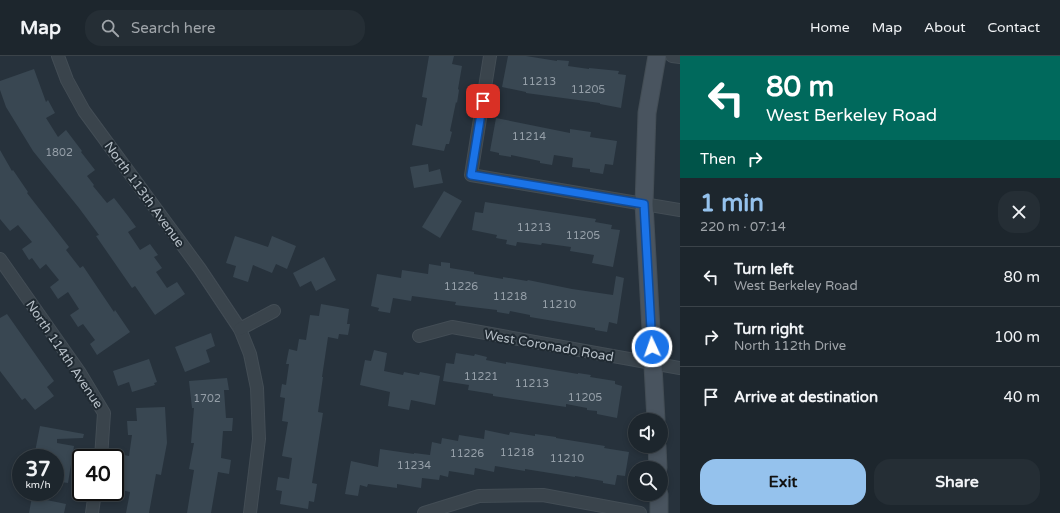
<!DOCTYPE html>
<html lang="en">
<head>
<meta charset="utf-8">
<style>
  body { margin:0; font-family:"Varela Round",sans-serif; background:#252e35; color:#f1f3f6; height:100vh; display:flex; flex-direction:column; font-size:15px; white-space:nowrap }
  * { box-sizing:border-box; margin:0 }
  p { font-size:13px; color:#a0a5aa }
  .icon { flex:none; width:22px; height:22px; fill:none; stroke:currentColor; stroke-width:2; stroke-linecap:round; stroke-linejoin:round }
  .map { position:relative; flex:1; overflow:hidden }
  .panel { display:flex; flex-direction:column; background:#1d262d; width:380px }
  .panel>* { flex:none }
  .banner { background:#00695c; color:#fff; overflow:hidden }
  .controls { position:absolute; left:628px; top:357px; display:grid; gap:8px }
  .controls a { display:grid; place-items:center; width:40px; height:40px; border-radius:50%; background:#1d262d; box-shadow:0 2px 6px #0003,0 0 0 1px #3b4349; font-size:20px }
  .speed { position:absolute; left:12px; top:393px; display:flex; gap:8px; font-size:20px; font-weight:700; text-align:center }
  .speed>* { display:grid; place-content:center; width:52px; height:52px; border-radius:50%; background:#1d262d; box-shadow:0 2px 6px #0003,0 0 0 1px #3b4349; line-height:1 }
  .speed small { font-size:10px; font-weight:400 }
  .speed .limit { border:2px solid #111; border-radius:6px; background:#fff; color:#111 }
  .pin { position:absolute; display:grid; place-items:center; width:34px; height:34px; color:#fff; margin:-17px; border-radius:8px; box-shadow:0 2px 6px #0006 }
  .me { position:absolute; width:44px; margin:-22px; rotate:357deg; stroke-linejoin:round; filter:drop-shadow(0 0 3px #0008) }
  .turn { display:flex; align-items:center; gap:14px; height:84px; padding:0 20px; font-size:18px }
  .turn .icon { width:52px; height:52px; stroke-width:2.5 }
  .turn b { display:block; font-size:28px; line-height:34px }
  .then { display:flex; align-items:center; height:38px; padding:0 20px; background:#0003; gap:8px; font-size:15px }
  .round { display:grid; place-items:center; flex:none; width:42px; height:42px; border-radius:16px; background:#252e35 }
  .head { display:flex; align-items:center; justify-content:space-between; height:68px; padding:0 20px }
  h1 { font-size:24px; font-weight:700; line-height:30px; color:#95c2ed }
  .button { display:flex; gap:8px; margin-top:auto; padding:8px 20px }
  .button a { flex:1; height:46px; border-radius:16px; background:#95c2ed; color:#111; font-size:16px; font-weight:700; line-height:46px; text-align:center }
  .button a+a { background:#252e35; color:#f1f3f6 }
  ul { padding:0; list-style:none }
  li { display:flex; align-items:center; gap:12px; height:60px; padding:0 20px; border-top:1px solid #3b4349 }
  li div { flex:1 }
  li b { display:block; font-size:15px }
  li em { font-style:normal }
  header { display:flex; align-items:center; gap:24px; box-sizing:border-box; height:56px; padding:0 20px; background:#1d262d; border-bottom:1px solid #3b4349 }
  header strong { font-size:19px }
  nav { display:flex; gap:22px; margin-inline-start:auto; font-size:14px }
  .search { width:280px; height:36px; background:#252e35; display:flex; align-items:center; gap:10px; box-sizing:border-box; padding:0 14px; border-radius:16px; color:#a0a5aa; font-size:15px }
  main { display:flex; flex:1; min-height:0 }
  .map>svg:first-child { display:block }
</style>
</head>
<body>
<header>
<strong>Map</strong>
<div class="search"><svg class="icon" aria-label="search" viewBox="0 0 24 24"><circle cx="10" cy="10" r="6"/><path d="M15 15l6 6"/></svg>Search here</div>
<nav><a>Home</a><a>Map</a><a>About</a><a>Contact</a></nav>
</header>
<main>
<div class="map">
<svg width="680" height="457" viewBox="0 0 680 457">
  <rect width="100%" height="100%" fill="#27323c"/>
  <g fill="#394752">
    <path d="M 429,0 L 454,0 L 452,8 L 462,10 L 458,33 L 459,34 L 457,47 L 456,46 L 450,75 L 452,76 L 449,88 L 446,88 L 444,95 L 412,89 L 416,68 L 422,70 L 427,42 L 422,41 Z"/>
    <path d="M 508,0 L 526,0 L 557,5 L 557,4 L 569,5 L 568,10 L 589,13 L 589,12 L 619,15 L 618,18 L 626,19 L 621,52 L 600,48 L 600,47 L 526,37 L 526,36 L 502,31 Z"/>
    <path d="M 34,13 L 46,46 L 48,44 L 55,57 L 46,62 L 58,81 L 66,74 L 82,95 L 81,96 L 95,114 L 87,120 L 94,129 L 93,130 L 107,147 L 114,142 L 128,160 L 136,171 L 128,176 L 140,194 L 150,188 L 158,199 L 154,201 L 162,212 L 156,216 L 167,232 L 177,226 L 185,238 L 155,259 L 135,230 L 132,232 L 96,180 L 99,179 L 79,152 L 33,95 L 6,51 L 0,34 L 0,25 Z"/>
    <path d="M 496,62 L 570,77 L 570,73 L 591,76 L 590,81 L 617,85 L 613,109 L 605,108 L 603,118 L 590,116 L 590,113 L 572,111 L 573,102 L 554,99 L 552,109 L 540,107 L 540,105 L 511,99 L 511,101 L 499,99 L 499,97 L 490,95 Z"/>
    <path d="M 0,94 L 12,115 L 13,114 L 28,136 L 27,137 L 69,191 L 66,194 L 80,212 L 83,210 L 114,256 L 115,254 L 130,276 L 97,299 L 90,288 L 95,284 L 83,268 L 78,271 L 70,259 L 79,253 L 68,236 L 58,243 L 50,231 L 59,224 L 46,208 L 40,213 L 32,202 L 29,204 L 22,193 L 32,186 L 18,169 L 10,175 L 0,163 Z"/>
    <path d="M 428,108 L 429,116 L 440,113 L 443,127 L 414,132 L 410,111 Z"/>
    <path d="M 444,135 L 462,145 L 440,182 L 422,171 Z"/>
    <path d="M 485,146 L 596,163 L 595,166 L 612,169 L 611,173 L 620,174 L 613,211 L 592,207 L 594,199 L 570,195 L 571,191 L 542,187 L 541,189 L 517,186 L 516,190 L 506,188 L 507,184 L 496,182 L 497,179 L 472,174 L 475,156 L 483,157 Z"/>
    <path d="M 235,180 L 268,191 L 272,180 L 296,190 L 287,213 L 276,208 L 272,217 L 253,209 L 248,226 L 233,221 L 236,210 L 226,207 Z"/>
    <path d="M 324,201 L 336,224 L 316,235 L 311,225 L 300,231 L 293,217 Z"/>
    <path d="M 441,206 L 450,207 L 450,212 L 474,216 L 474,218 L 503,223 L 503,221 L 527,225 L 528,224 L 572,233 L 613,239 L 616,220 L 624,222 L 617,268 L 609,266 L 607,276 L 595,274 L 595,272 L 530,261 L 530,259 L 510,255 L 509,258 L 497,256 L 497,254 L 455,249 L 456,246 L 412,240 L 411,245 L 393,242 L 390,257 L 378,255 L 379,252 L 371,250 L 377,218 L 401,222 L 402,214 L 428,218 L 429,208 L 441,210 Z"/>
    <path d="M 321,248 L 349,253 L 347,268 L 350,268 L 348,279 L 339,278 L 338,283 L 328,281 L 322,321 L 323,321 L 318,356 L 323,357 L 312,427 L 317,428 L 314,446 L 309,445 L 308,453 L 280,448 L 282,435 L 276,434 L 278,421 L 289,423 L 292,402 L 282,400 L 288,366 L 282,365 L 285,342 L 280,341 L 282,328 L 286,329 L 289,308 L 286,308 L 289,293 L 297,295 L 299,283 L 306,284 L 310,259 L 319,260 Z"/>
    <path d="M 7,258 L 54,325 L 47,331 L 54,340 L 35,354 L 25,342 L 22,344 L 0,315 L 0,262 Z"/>
    <path d="M 211,277 L 215,290 L 206,294 L 210,306 L 185,316 L 175,291 Z"/>
    <path d="M 374,294 L 387,297 L 384,315 L 403,319 L 404,316 L 419,319 L 420,316 L 440,320 L 435,349 L 411,344 L 409,354 L 388,350 L 390,336 L 360,329 L 365,304 L 371,305 Z"/>
    <path d="M 456,297 L 474,300 L 475,298 L 487,301 L 486,304 L 506,308 L 506,306 L 578,318 L 578,317 L 591,319 L 590,321 L 615,325 L 615,328 L 622,330 L 617,362 L 597,358 L 597,355 L 587,354 L 587,352 L 566,348 L 566,351 L 493,340 L 493,338 L 468,334 L 469,329 L 443,325 L 446,307 L 454,308 Z"/>
    <path d="M 149,303 L 157,326 L 154,327 L 155,329 L 132,336 L 129,326 L 118,330 L 113,315 Z"/>
    <path d="M 227,322 L 229,334 L 224,334 L 226,362 L 233,362 L 232,375 L 223,375 L 221,402 L 231,404 L 229,418 L 218,416 L 211,457 L 187,457 L 194,414 L 189,413 L 194,387 L 191,387 L 194,352 L 192,352 L 189,325 Z"/>
    <path d="M 165,351 L 167,387 L 161,419 L 156,418 L 149,457 L 126,457 L 130,436 L 121,434 L 125,412 L 121,411 L 124,399 L 129,400 L 132,379 L 128,379 L 127,365 L 137,365 L 136,352 Z"/>
    <path d="M 40,370 L 84,378 L 83,382 L 57,383 L 57,387 L 74,390 L 68,427 L 55,425 L 55,400 L 35,396 Z"/>
    <path d="M 485,374 L 509,379 L 510,376 L 535,380 L 535,378 L 556,381 L 556,382 L 605,390 L 604,392 L 629,396 L 625,420 L 617,419 L 615,429 L 603,427 L 603,425 L 575,420 L 575,421 L 525,413 L 525,415 L 495,410 L 494,416 L 475,412 L 474,419 L 449,415 L 448,421 L 440,419 L 439,424 L 422,422 L 421,432 L 397,428 L 397,432 L 368,428 L 367,431 L 360,429 L 358,440 L 345,438 L 351,405 L 378,411 L 380,393 L 414,398 L 414,397 L 430,399 L 432,386 L 441,388 L 442,382 L 458,385 L 459,379 L 484,383 Z"/>
    <path d="M 32,441 L 66,448 L 64,457 L 29,457 Z"/>
  </g>
  <g fill="none" stroke-linecap="round" stroke-linejoin="round">
    <g stroke="#434d55" stroke-width="14">
      <g id="street">
        <path d="M 58,0 L 67,24 L 84,55 L 200,213 L 240,273 L 250,298 L 257,332 L 259,383 L 250,457"/>
        <path d="M 490,0 L 471,119 L 680,154"/>
        <path d="M 672,0 L 680,1"/>
        <path d="M 0,203 L 80,317 L 104,357 L 101,402"/>
        <path d="M 240,273 L 274,255"/>
        <path d="M 419,280 L 452,271 L 680,312"/>
        <path d="M 92,457 L 95,436"/>
        <path d="M 424,457 L 479,440 L 543,439 L 640,457"/>
      </g>
    </g>
    <g stroke="#434d55" stroke-width="19">
      <g id="secondary">
        <path d="M 656,364 L 644,148 L 647,57 L 657,0"/>
        <path d="M 657,390 L 658,412"/>
        <path d="M 659,457 L 659,438"/>
      </g>
    </g>
    <use href="#street" stroke="#3a444c" stroke-width="12"/>
    <use href="#secondary" stroke="#49545f" stroke-width="17"/>
  </g>
  <g fill="none" stroke-linecap="round" stroke-linejoin="round">
    <g stroke="#114b97" stroke-width="10">
      <path id="route" d="M 483,45 L 471,119 L 644,148 L 652,291"/>
    </g>
    <use href="#route" stroke="#1a73e8" stroke-width="7"/>
  </g>
  <g text-anchor="middle" stroke-width="4" stroke-linejoin="round" paint-order="stroke">
    <g font-size="11" fill="#959fa8">
      <text x="539" y="29">11213</text>
      <text x="588" y="37">11205</text>
      <text x="529" y="84">11214</text>
      <text x="59" y="100">1802</text>
      <text x="534" y="175">11213</text>
      <text x="583" y="183">11205</text>
      <text x="461" y="234">11226</text>
      <text x="510" y="244">11218</text>
      <text x="559" y="252">11210</text>
      <text x="481" y="324">11221</text>
      <text x="532" y="331">11213</text>
      <text x="585" y="345">11205</text>
      <text x="207" y="346">1702</text>
      <text x="517" y="400">11218</text>
      <text x="467" y="401">11226</text>
      <text x="567" y="406">11210</text>
      <text x="414" y="413">11234</text>
    </g>
    <g font-size="13" fill="#b6bfc7" stroke="#1f2931">
      <text transform="translate(145 138) rotate(54)" y="5">North 113th Avenue</text>
      <text transform="translate(549 289) rotate(10)" y="5">West Coronado Road</text>
      <text transform="translate(65 298) rotate(56)" y="5">North 114th Avenue</text>
    </g>
  </g>
</svg>
<div class="controls">
<a><svg class="icon" aria-label="sound" viewBox="0 0 24 24"><path d="M4 9h4l5-4v14l-5-4H4zM17 9q2 3 0 6"/></svg></a>
<a><svg class="icon" aria-label="search" viewBox="0 0 24 24"><circle cx="10" cy="10" r="6"/><path d="M15 15l6 6"/></svg></a>
</div>
<div class="speed"><div>37<small>km/h</small></div><div class="limit">40</div></div>
<div class="pin" style="left:483px;top:45px;background:#d93025"><svg class="icon" aria-label="arrive" viewBox="0 0 24 24"><path d="M6 21V4h12l-3 4 3 4H6"/></svg></div>
<svg class="me" style="left:652px;top:291px" viewBox="-20 -20 40 40"><circle r="17" fill="#1a73e8" stroke="#fff" stroke-width="3"/><path d="M0-11L8 9 0 5-8 9z" fill="#fff"/></svg>
</div>
<section class="panel">
<div class="banner">
<div class="turn"><svg class="icon" aria-label="left" viewBox="0 0 24 24"><path d="M17 20v-9H6M10 6l-5 5 5 5"/></svg><div><b>80 m</b>West Berkeley Road</div></div>
<div class="then">Then<svg class="icon" aria-label="right" viewBox="0 0 24 24"><path d="M7 20v-9h11M14 6l5 5-5 5"/></svg></div>
</div>
<div class="head"><div><h1>1 min</h1><p>220 m · 07:14</p></div><a class="round"><svg class="icon" aria-label="close" viewBox="0 0 24 24"><path d="M6 6l12 12M18 6L6 18"/></svg></a></div>
<ul>
<li><svg class="icon" aria-label="left" viewBox="0 0 24 24"><path d="M17 20v-9H6M10 6l-5 5 5 5"/></svg><div><b>Turn left</b><p>West Berkeley Road</p></div><em>80 m</em></li>
<li><svg class="icon" aria-label="right" viewBox="0 0 24 24"><path d="M7 20v-9h11M14 6l5 5-5 5"/></svg><div><b>Turn right</b><p>North 112th Drive</p></div><em>100 m</em></li>
<li><svg class="icon" aria-label="arrive" viewBox="0 0 24 24"><path d="M6 21V4h12l-3 4 3 4H6"/></svg><div><b>Arrive at destination</b></div><em>40 m</em></li>
</ul>
<div class="button"><a>Exit</a><a>Share</a></div>
</section>
</main>
</body>
</html>
